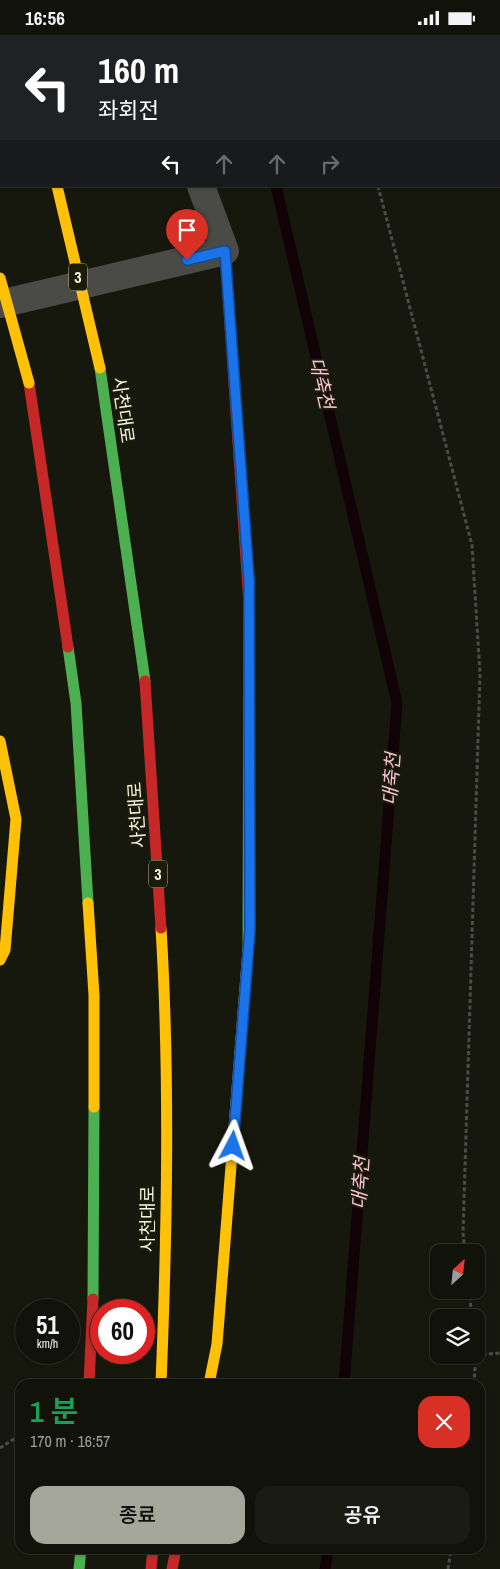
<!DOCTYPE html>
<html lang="ko">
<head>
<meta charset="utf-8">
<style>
  body { margin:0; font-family:"Archivo Narrow","Noto Sans KR",sans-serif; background:#1a1b13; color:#f1f3f6; height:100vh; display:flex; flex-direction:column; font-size:19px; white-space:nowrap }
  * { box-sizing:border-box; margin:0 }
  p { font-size:16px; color:#9c9e9c }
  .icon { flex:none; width:28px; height:28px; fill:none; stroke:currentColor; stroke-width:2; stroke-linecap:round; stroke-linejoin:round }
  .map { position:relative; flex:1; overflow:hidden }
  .details { position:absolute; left:15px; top:1344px; width:470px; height:175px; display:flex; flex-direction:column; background:#11120a; border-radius:15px; box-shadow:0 1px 4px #0004,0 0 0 1px #30322b }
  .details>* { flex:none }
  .guide { position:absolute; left:0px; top:0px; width:500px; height:152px; box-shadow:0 1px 4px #0004,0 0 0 1px #30322b; background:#202124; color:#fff; overflow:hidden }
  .needle { width:32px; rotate:27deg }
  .tools { position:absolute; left:430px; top:1209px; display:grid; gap:10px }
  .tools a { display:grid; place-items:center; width:55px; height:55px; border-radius:10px; background:#11120a; box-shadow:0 1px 4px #0004,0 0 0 1px #30322b; font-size:25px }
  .speed { position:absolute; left:15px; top:1264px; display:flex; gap:10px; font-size:25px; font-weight:700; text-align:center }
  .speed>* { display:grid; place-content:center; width:65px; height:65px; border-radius:50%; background:#11120a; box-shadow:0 1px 4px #0004,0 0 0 1px #30322b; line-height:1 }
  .speed small { font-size:12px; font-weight:400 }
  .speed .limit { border:8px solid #d22; background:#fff; color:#111 }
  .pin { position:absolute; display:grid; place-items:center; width:42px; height:42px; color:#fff; margin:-51px -21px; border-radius:50% 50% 50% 0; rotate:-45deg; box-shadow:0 0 5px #0007 }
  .pin .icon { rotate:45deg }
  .me { position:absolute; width:55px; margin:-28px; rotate:4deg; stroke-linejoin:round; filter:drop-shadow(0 0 4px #0008) }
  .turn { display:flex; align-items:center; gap:18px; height:105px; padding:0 15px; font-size:22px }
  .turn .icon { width:65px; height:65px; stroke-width:2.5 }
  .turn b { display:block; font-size:35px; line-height:42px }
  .lanes { display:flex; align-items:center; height:48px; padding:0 15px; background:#0003; justify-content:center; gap:25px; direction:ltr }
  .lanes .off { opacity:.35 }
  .round { display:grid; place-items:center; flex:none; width:52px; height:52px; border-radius:15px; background:#1a1b13 }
  .head { display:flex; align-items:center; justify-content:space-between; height:85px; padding:0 15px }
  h1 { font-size:30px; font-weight:600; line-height:38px; color:#1e9e55 }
  .cta { display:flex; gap:10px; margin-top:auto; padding:10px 15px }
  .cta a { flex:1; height:58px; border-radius:15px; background:#a5a79b; color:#111; font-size:20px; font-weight:600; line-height:58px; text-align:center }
  .cta a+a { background:#1a1b13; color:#f1f3f6 }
  .status { display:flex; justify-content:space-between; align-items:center; height:35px; padding:0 25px; background:#11120a; direction:ltr }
  .status svg { height:14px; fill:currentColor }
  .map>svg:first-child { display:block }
</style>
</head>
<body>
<div class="status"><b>16:56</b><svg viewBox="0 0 49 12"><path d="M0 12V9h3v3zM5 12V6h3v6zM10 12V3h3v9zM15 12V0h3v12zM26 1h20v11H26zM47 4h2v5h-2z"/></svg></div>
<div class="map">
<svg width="500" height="1534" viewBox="0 0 500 1534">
  <rect width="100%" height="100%" fill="#17180d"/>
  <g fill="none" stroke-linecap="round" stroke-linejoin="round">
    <g stroke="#100207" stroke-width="11">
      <path d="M 241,0 L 241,1"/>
      <path d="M 276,151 L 397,668 L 344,1349"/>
      <path d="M 325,1534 L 328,1514"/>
    </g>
    <g stroke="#4b4c46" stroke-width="3" stroke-dasharray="4 2.5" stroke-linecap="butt">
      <path d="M 339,0 L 339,1"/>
      <path d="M 378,151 L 472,510 L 480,639 L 463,1198 L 465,1218"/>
      <path d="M 469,1255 L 472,1282"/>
      <path d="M 476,1320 L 500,1318"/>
      <path d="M 474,1349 L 476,1318"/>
      <path d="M 0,1413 L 20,1400"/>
      <path d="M 448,1534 L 451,1514"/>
    </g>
    <g stroke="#4a4b46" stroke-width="28">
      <path d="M 147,0 L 147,1"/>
      <path d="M 0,269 L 225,216 L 201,151"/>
    </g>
    <g stroke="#4caf50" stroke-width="11">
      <path d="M 100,333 L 145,646"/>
      <path d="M 68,612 L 76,668 L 88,868"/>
      <path d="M 248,915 L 249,568"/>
      <path d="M 93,1264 L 94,1072"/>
      <path d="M 79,1534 L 81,1514"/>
    </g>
    <g stroke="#ffc107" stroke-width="11">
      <path d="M 0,706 L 16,784 L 5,915 L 0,925"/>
      <path d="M 88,868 L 94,960 L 94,1072"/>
      <path d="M 161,1349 C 167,1197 170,1044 161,893"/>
      <path d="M 209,1349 L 217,1309 L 248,915"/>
    </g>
    <g stroke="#c62828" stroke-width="11">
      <path d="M 16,0 L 17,1"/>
      <path d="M 225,216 L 249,568"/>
      <path d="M 29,348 L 68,612"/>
      <path d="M 145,646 L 161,893"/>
      <path d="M 89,1349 L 93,1264"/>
      <path d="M 151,1534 L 153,1514"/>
      <path d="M 172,1534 L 176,1514"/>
    </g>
    <g stroke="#ffc107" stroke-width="11">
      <path d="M 57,151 L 100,333"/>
      <path d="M 0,243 L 29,348"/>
    </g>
  </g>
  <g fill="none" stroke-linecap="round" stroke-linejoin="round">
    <g stroke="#114b97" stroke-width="12">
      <path id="route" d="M 187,225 L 225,216 L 249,545 L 250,894 L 233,1111"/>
    </g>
    <use href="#route" stroke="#1a73e8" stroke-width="9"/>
  </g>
  <g text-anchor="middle" stroke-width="4" stroke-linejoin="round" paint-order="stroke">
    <g fill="#1b1d08" stroke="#b2b4a4" stroke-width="1">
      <rect x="69" y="228.5" width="18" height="27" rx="4"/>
      <rect x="149" y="825.5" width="18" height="27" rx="4"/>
    </g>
    <g font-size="16" font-weight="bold" fill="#f2f4e7">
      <text x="78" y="248">3</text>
      <text x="158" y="845">3</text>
    </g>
    <g font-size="18" fill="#f2f4e7" stroke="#1b1d08">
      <text transform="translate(123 375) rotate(82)" y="6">사천대로</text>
      <text transform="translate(137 780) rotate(-94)" y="6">사천대로</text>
      <text transform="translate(148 1184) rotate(-90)" y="6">사천대로</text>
    </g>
    <g font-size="19" font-style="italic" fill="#f7c0db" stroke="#1b1d08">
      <text transform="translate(322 348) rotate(77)" y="7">대축천</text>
      <text transform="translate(391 744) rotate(-86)" y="7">대축천</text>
      <text transform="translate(360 1148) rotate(-86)" y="7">대축천</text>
    </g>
  </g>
</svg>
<div class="tools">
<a><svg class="needle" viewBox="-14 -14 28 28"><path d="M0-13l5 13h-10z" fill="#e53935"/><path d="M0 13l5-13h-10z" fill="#9c9e9c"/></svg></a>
<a><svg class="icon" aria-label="layers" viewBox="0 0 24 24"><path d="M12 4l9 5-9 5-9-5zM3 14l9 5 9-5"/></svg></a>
</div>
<div class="speed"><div>51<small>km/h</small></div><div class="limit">60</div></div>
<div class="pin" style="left:187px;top:225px;background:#d93025"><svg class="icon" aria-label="arrive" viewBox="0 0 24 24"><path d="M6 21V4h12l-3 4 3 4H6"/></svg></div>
<svg class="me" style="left:233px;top:1111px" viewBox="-20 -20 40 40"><path d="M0-17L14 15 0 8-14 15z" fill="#1a73e8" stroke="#fff" stroke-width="4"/></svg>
<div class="guide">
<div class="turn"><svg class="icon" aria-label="left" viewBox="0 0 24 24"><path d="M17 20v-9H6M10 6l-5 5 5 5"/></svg><div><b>160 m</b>좌회전</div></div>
<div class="lanes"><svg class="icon" aria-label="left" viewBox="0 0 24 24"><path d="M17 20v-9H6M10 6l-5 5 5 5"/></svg><svg class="icon off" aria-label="ahead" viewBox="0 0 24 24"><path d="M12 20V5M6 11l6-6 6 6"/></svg><svg class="icon off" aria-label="ahead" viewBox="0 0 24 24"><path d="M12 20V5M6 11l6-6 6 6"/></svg><svg class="icon off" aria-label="right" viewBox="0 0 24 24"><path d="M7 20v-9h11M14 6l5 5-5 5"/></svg></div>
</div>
<section class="details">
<div class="head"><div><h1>1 분</h1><p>170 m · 16:57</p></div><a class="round" style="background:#d93025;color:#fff"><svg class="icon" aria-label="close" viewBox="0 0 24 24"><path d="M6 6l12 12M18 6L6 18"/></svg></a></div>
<div class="cta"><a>종료</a><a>공유</a></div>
</section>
</div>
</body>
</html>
